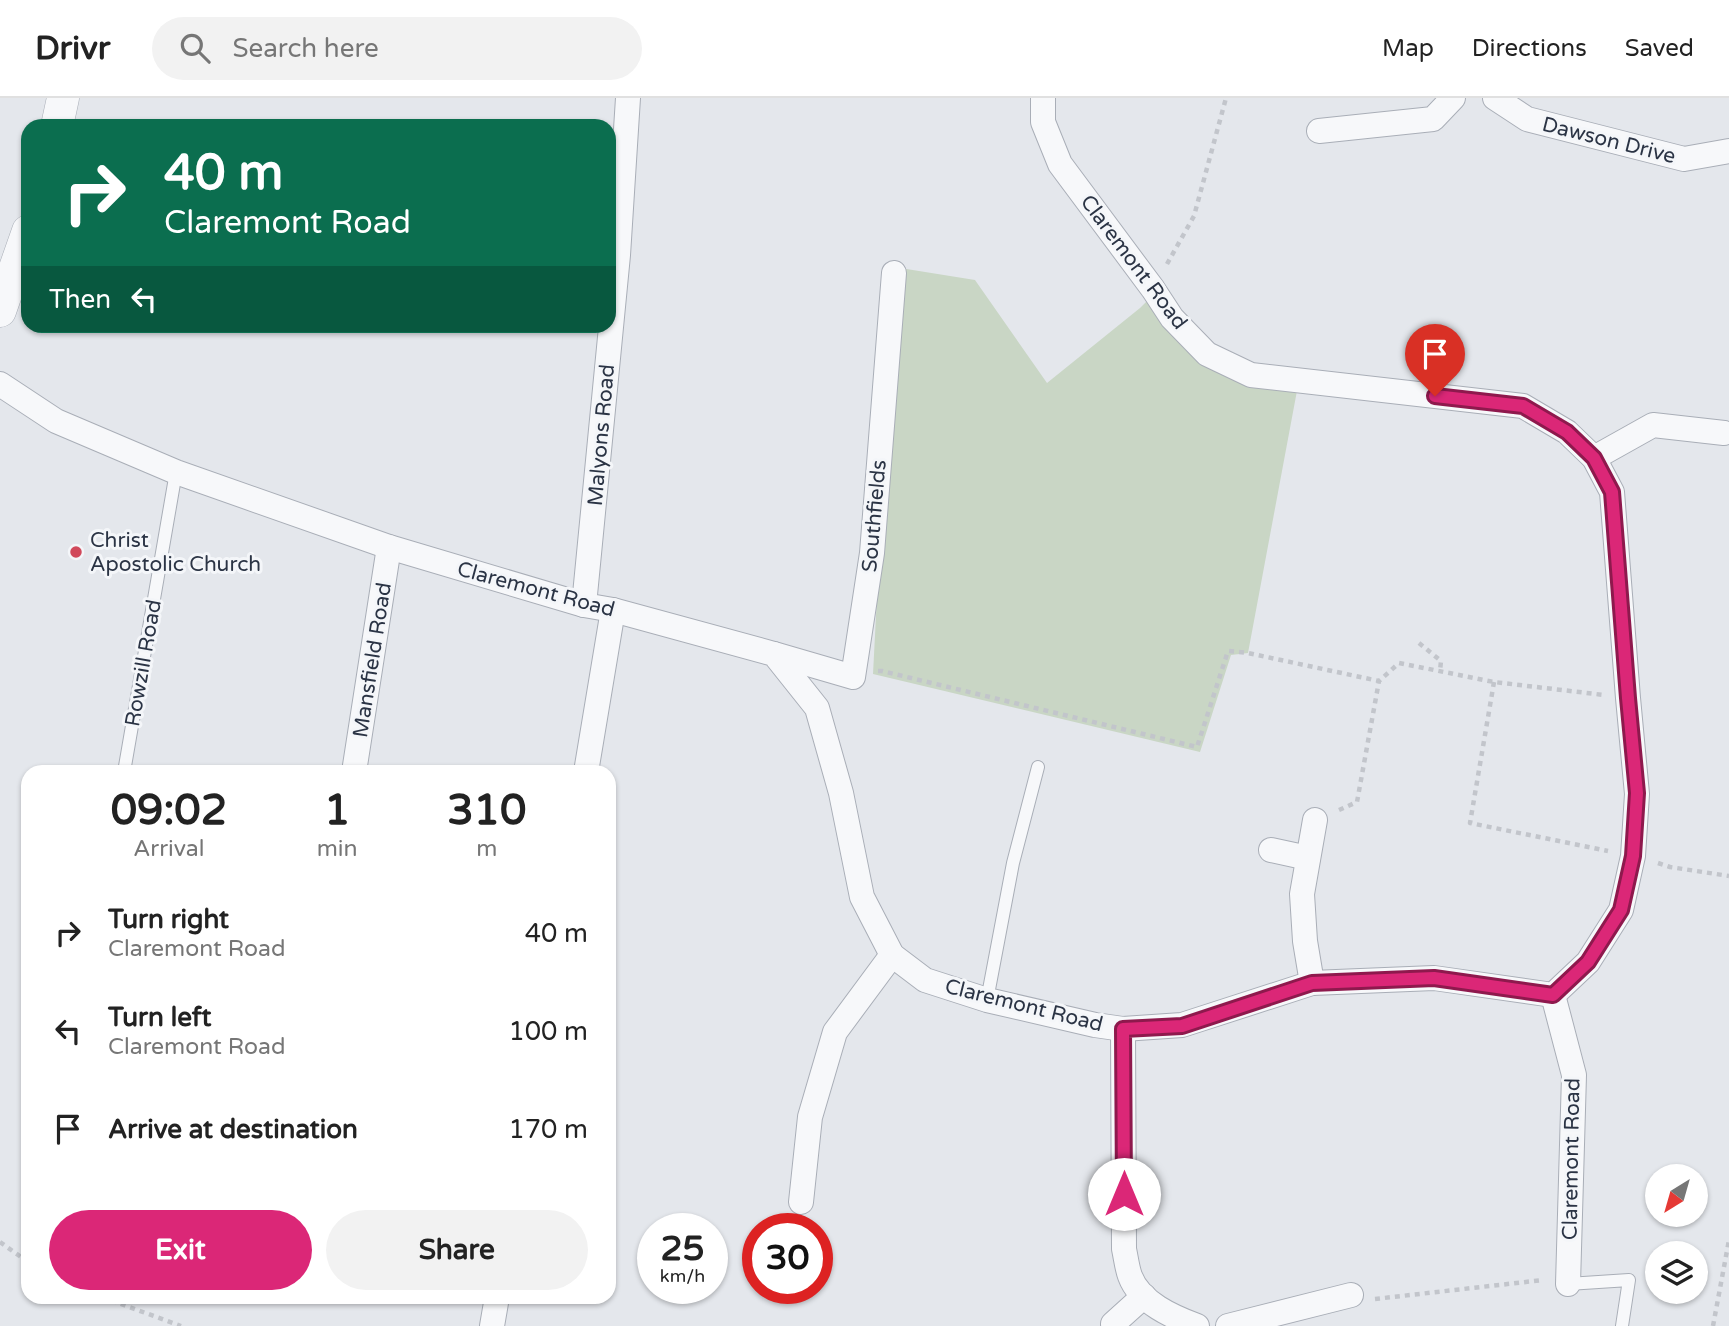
<!DOCTYPE html>
<html lang="en">
<head>
<meta charset="utf-8">
<style>
  body { margin:0; font-family:"Varela Round",sans-serif; background:#f2f2f2; color:#222; height:100vh; display:flex; flex-direction:column; font-size:26px; white-space:nowrap }
  * { box-sizing:border-box; margin:0 }
  p { font-size:23px; color:#767676 }
  .icon { flex:none; width:38px; height:38px; fill:none; stroke:currentColor; stroke-width:2; stroke-linecap:round; stroke-linejoin:round }
  .map { position:relative; flex:1; overflow:hidden }
  .sheet { position:absolute; left:21px; top:667px; width:595px; height:539px; display:flex; flex-direction:column; background:#fff; border-radius:21px; box-shadow:0 2px 5px #0004 }
  .sheet>* { flex:none }
  .banner { position:absolute; left:21px; top:21px; width:595px; height:214px; border-radius:21px; box-shadow:0 2px 5px #0004; background:#0b6e4f; color:#fff; overflow:hidden }
  .needle { width:46px; rotate:217deg }
  .controls { position:absolute; left:1645px; top:1066px; display:grid; gap:14px }
  .controls a { display:grid; place-items:center; width:63px; height:63px; border-radius:50%; background:#fff; box-shadow:0 2px 5px #0004; font-size:35px }
  .speed { position:absolute; left:637px; top:1115px; display:flex; gap:14px; font-size:35px; font-weight:700; text-align:center }
  .speed>* { display:grid; place-content:center; width:91px; height:91px; border-radius:50%; background:#fff; box-shadow:0 2px 5px #0004; line-height:1 }
  .speed small { font-size:18px; font-weight:400 }
  .speed .limit { border:10px solid #d22; background:#fff; color:#111 }
  .pin { position:absolute; display:grid; place-items:center; width:60px; height:60px; color:#fff; margin:-72px -30px; border-radius:50% 50% 50% 0; rotate:-45deg; box-shadow:0 0 7px #0007 }
  .pin .icon { rotate:45deg }
  .me { position:absolute; width:77px; margin:-38px; rotate:0deg; stroke-linejoin:round; filter:drop-shadow(0 0 5px #0008) }
  .turn { display:flex; align-items:center; gap:24px; height:147px; padding:0 28px; font-size:32px }
  .turn .icon { width:91px; height:91px; stroke-width:2.5 }
  .turn b { display:block; font-size:49px; line-height:60px }
  .then { display:flex; align-items:center; height:66px; padding:0 28px; background:#0003; gap:14px; font-size:26px }
  .eta { display:flex; justify-content:space-evenly; align-items:center; height:119px; text-align:center }
  .eta b { font-size:42px; font-weight:700; line-height:49px }
  .button { display:flex; gap:14px; margin-top:auto; padding:14px 28px }
  .button a { flex:1; height:80px; border-radius:42px; background:#db2777; color:#fff; font-size:28px; font-weight:700; line-height:80px; text-align:center }
  .button a+a { background:#f2f2f2; color:#222 }
  ul { padding:0; list-style:none }
  li { display:flex; align-items:center; gap:21px; height:98px; padding:0 28px }
  li div { flex:1 }
  li b { display:block; font-size:26px }
  li em { font-style:normal }
  header { display:flex; align-items:center; gap:42px; box-sizing:border-box; height:98px; padding:0 35px; background:#fff; border-bottom:2px solid #e0e0e0 }
  header strong { font-size:33px }
  nav { display:flex; gap:38px; margin-inline-start:auto; font-size:24px }
  .search { width:490px; height:63px; background:#f2f2f2; display:flex; align-items:center; gap:18px; box-sizing:border-box; padding:0 24px; border-radius:38px; color:#767676; font-size:26px }
  .map>svg:first-child { display:block }
</style>
</head>
<body>
<header>
<strong>Drivr</strong>
<div class="search"><svg class="icon" aria-label="search" viewBox="0 0 24 24"><circle cx="10" cy="10" r="6"/><path d="M15 15l6 6"/></svg>Search here</div>
<nav><a>Map</a><a>Directions</a><a>Saved</a></nav>
</header>
<div class="map">
<svg width="1729" height="1228" viewBox="0 0 1729 1228">
  <rect width="100%" height="100%" fill="#e4e7ec"/>
  <path fill="#c9d6c5" d="M 894,169 L 975,182 L 1047,285 L 1140,210 L 1150,200 L 1207,256 L 1299,282 L 1248,555 L 1231,557 L 1200,654 L 873,576 Z"/>
  <g fill="none" stroke-linecap="round" stroke-linejoin="round">
    <g stroke="#a9aeb7" stroke-width="14">
      <g id="service">
        <path d="M 124,674 L 176,374"/>
        <path d="M 987,902 L 1013,765 L 1038,669"/>
        <path d="M 1568,1186 L 1629,1182 L 1622,1228"/>
      </g>
    </g>
    <g stroke="#a9aeb7" stroke-width="26">
      <g id="minor">
        <path d="M 1495,0 L 1527,21 L 1684,61 L 1729,53"/>
        <path d="M 1319,33 L 1433,21 L 1453,0"/>
        <path d="M 0,286 L 56,323 L 176,374 L 389,449 L 584,507 L 613,512 L 774,556 L 817,610 L 841,695 L 862,799 L 892,857 L 925,882 L 987,902 L 1095,927 L 1123,931 L 1182,927 L 1312,885 L 1434,880 L 1553,897 L 1588,864 L 1621,812 L 1633,758 L 1637,696 L 1628,600 L 1612,394 L 1594,360 L 1567,334 L 1523,308 L 1251,277 L 1207,256 L 1172,220 L 1153,191 L 1060,66 L 1043,24 L 1043,0"/>
        <path d="M 1594,360 L 1653,327 L 1724,335"/>
        <path d="M 584,507 L 618,157 L 628,0"/>
        <path d="M 774,556 L 853,579 L 872,455 L 894,175"/>
        <path d="M 354,674 L 389,449"/>
        <path d="M 586,674 L 613,512"/>
        <path d="M 1271,752 L 1308,760"/>
        <path d="M 1312,885 L 1305,843 L 1302,796 L 1315,722"/>
        <path d="M 1553,897 L 1574,977 L 1568,1186"/>
        <path d="M 1123,931 L 1124,1151 C 1126,1160 1127,1170 1130,1178 C 1140,1205 1173,1219 1197,1228"/>
        <path d="M 801,1104 L 810,1019 L 835,934 L 892,857"/>
        <path d="M 1113,1226 L 1144,1198"/>
        <path d="M 492,1228 L 497,1199"/>
        <path d="M 1228,1228 L 1351,1197"/>
      </g>
    </g>
    <g stroke="#a9aeb7" stroke-width="33">
      <g id="tertiary">
        <path d="M 57,28 L 63,0"/>
        <path d="M 0,213 L 28,133"/>
      </g>
    </g>
    <g stroke="#c2c5cb" stroke-width="4.5" stroke-dasharray="5 5" stroke-linecap="butt">
      <path d="M 1167,166 L 1194,118 L 1226,0"/>
      <path d="M 1419,545 L 1441,563 L 1440,573"/>
      <path d="M 878,573 L 882,573 L 1197,649 L 1228,553 L 1248,555 L 1379,583 L 1399,565 L 1494,584 L 1604,597"/>
      <path d="M 1494,584 L 1470,725 L 1608,753"/>
      <path d="M 1339,712 L 1357,704 L 1379,583"/>
      <path d="M 1658,765 L 1670,769 L 1729,778"/>
      <path d="M 0,1144 L 28,1164"/>
      <path d="M 102,1199 L 181,1228"/>
      <path d="M 1375,1201 L 1543,1182"/>
      <path d="M 1713,1228 L 1729,1142"/>
    </g>
    <use href="#service" stroke="#f7f8fa" stroke-width="12"/>
    <use href="#minor" stroke="#f7f8fa" stroke-width="24"/>
    <use href="#tertiary" stroke="#f7f8fa" stroke-width="32"/>
  </g>
  <g fill="none" stroke-linecap="round" stroke-linejoin="round">
    <g stroke="#8e194d" stroke-width="18">
      <path id="route" d="M 1124,1096 L 1123,931 L 1182,928 L 1312,885 L 1434,880 L 1553,897 L 1588,864 L 1621,812 L 1633,758 L 1637,695 L 1628,600 L 1612,394 L 1594,360 L 1567,334 L 1523,308 L 1435,298"/>
    </g>
    <use href="#route" stroke="#db2777" stroke-width="12"/>
  </g>
  <circle fill="#d1495b" stroke="#f4f6f9" stroke-width="2.5" cx="76" cy="454" r="7"/>
  <g text-anchor="middle" stroke-width="6" stroke-linejoin="round" paint-order="stroke">
    <g font-size="21" fill="#2b3445" stroke="#f4f6f9">
      <text transform="translate(1609 42) rotate(14)" y="7">Dawson Drive</text>
      <text transform="translate(1134 164) rotate(53)" y="7">Claremont Road</text>
      <text transform="translate(601 337) rotate(-85)" y="7">Malyons Road</text>
      <text transform="translate(874 418) rotate(-85)" y="7">Southfields</text>
      <text transform="translate(536 491) rotate(15)" y="7">Claremont Road</text>
      <text transform="translate(372 562) rotate(-81)" y="7">Mansfield Road</text>
      <text transform="translate(143 565) rotate(-80)" y="7">Rowzill Road</text>
      <text transform="translate(1024 907) rotate(14)" y="7">Claremont Road</text>
      <text transform="translate(1571 1061) rotate(-89)" y="7">Claremont Road</text>
    </g>
    <g font-size="21" fill="#2b3445" stroke="#f4f6f9" text-anchor="start">
      <text x="90" y="449">Christ<tspan x="90" dy="24">Apostolic Church</tspan></text>
    </g>
  </g>
</svg>
<div class="controls">
<a><svg class="needle" viewBox="-14 -14 28 28"><path d="M0-13l5 13h-10z" fill="#e53935"/><path d="M0 13l5-13h-10z" fill="#767676"/></svg></a>
<a><svg class="icon" aria-label="layers" viewBox="0 0 24 24"><path d="M12 4l9 5-9 5-9-5zM3 14l9 5 9-5"/></svg></a>
</div>
<div class="speed"><div>25<small>km/h</small></div><div class="limit">30</div></div>
<div class="pin" style="left:1435px;top:298px;background:#d93025"><svg class="icon" aria-label="arrive" viewBox="0 0 24 24"><path d="M6 21V4h12l-3 4 3 4H6"/></svg></div>
<svg class="me" style="left:1124px;top:1096px" viewBox="-20 -20 40 40"><circle r="19" fill="#fff"/><path d="M0-13L10 11 0 6-10 11z" fill="#db2777"/></svg>
<div class="banner">
<div class="turn"><svg class="icon" aria-label="right" viewBox="0 0 24 24"><path d="M7 20v-9h11M14 6l5 5-5 5"/></svg><div><b>40 m</b>Claremont Road</div></div>
<div class="then">Then<svg class="icon" aria-label="left" viewBox="0 0 24 24"><path d="M17 20v-9H6M10 6l-5 5 5 5"/></svg></div>
</div>
<section class="sheet">
<div class="eta">
<div><b>09:02</b><p>Arrival</p></div>
<div><b>1</b><p>min</p></div>
<div><b>310</b><p>m</p></div>
</div>
<ul>
<li><svg class="icon" aria-label="right" viewBox="0 0 24 24"><path d="M7 20v-9h11M14 6l5 5-5 5"/></svg><div><b>Turn right</b><p>Claremont Road</p></div><em>40 m</em></li>
<li><svg class="icon" aria-label="left" viewBox="0 0 24 24"><path d="M17 20v-9H6M10 6l-5 5 5 5"/></svg><div><b>Turn left</b><p>Claremont Road</p></div><em>100 m</em></li>
<li><svg class="icon" aria-label="arrive" viewBox="0 0 24 24"><path d="M6 21V4h12l-3 4 3 4H6"/></svg><div><b>Arrive at destination</b></div><em>170 m</em></li>
</ul>
<div class="button"><a>Exit</a><a>Share</a></div>
</section>
</div>
</body>
</html>
